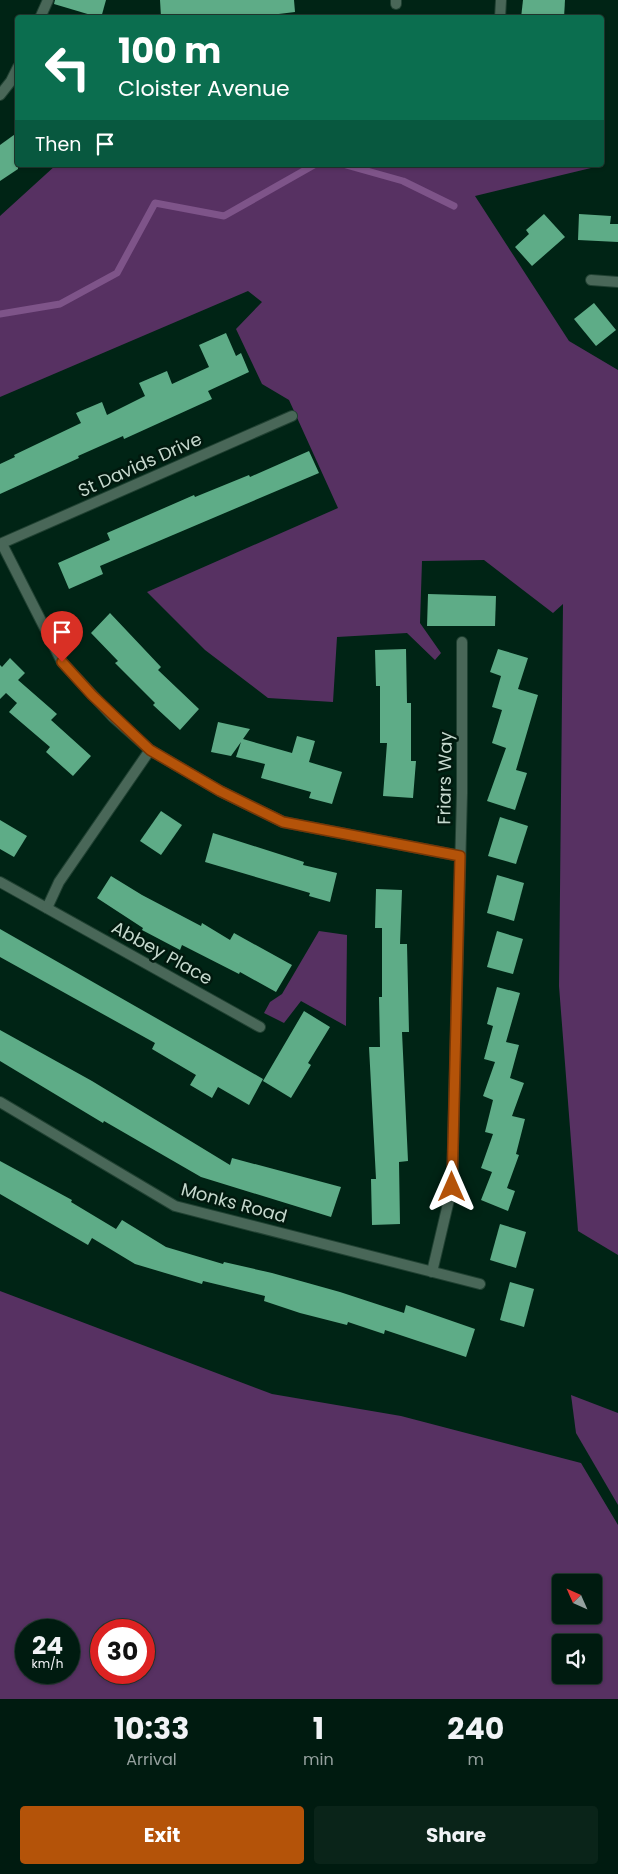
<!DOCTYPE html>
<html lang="en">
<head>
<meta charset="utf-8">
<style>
  body { margin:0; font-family:Poppins,sans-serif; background:#0a2419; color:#f1f3f6; height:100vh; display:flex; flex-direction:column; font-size:19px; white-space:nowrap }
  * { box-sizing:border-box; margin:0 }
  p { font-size:16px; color:#95a19f }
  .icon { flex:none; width:28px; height:28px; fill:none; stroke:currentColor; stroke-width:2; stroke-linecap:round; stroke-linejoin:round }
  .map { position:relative; height:1699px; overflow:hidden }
  .details { display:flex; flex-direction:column; background:#001b10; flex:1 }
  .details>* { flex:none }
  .guide { position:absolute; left:15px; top:15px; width:589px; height:152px; border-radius:5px; box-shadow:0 1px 4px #0004,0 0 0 1px #223930; background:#0b6e4f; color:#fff; overflow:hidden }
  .needle { width:32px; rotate:315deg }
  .buttons { position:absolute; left:552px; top:1574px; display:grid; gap:10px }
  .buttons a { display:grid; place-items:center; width:50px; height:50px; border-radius:5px; background:#001b10; box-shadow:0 1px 4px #0004,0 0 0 1px #223930; font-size:25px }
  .speed { position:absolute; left:15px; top:1619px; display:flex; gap:10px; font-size:25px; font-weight:700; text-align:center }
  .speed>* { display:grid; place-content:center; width:65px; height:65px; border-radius:50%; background:#001b10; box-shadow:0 1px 4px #0004,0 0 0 1px #223930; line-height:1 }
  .speed small { font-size:12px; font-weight:400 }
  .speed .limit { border:8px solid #d22; background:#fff; color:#111 }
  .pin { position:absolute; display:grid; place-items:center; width:42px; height:42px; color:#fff; margin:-51px -21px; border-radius:50% 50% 50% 0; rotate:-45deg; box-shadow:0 0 5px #0007 }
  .pin .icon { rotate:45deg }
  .me { position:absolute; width:55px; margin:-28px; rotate:0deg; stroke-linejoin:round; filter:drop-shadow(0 0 4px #0008) }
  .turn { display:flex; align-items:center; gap:18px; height:105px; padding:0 20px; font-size:22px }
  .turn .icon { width:65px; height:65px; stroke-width:2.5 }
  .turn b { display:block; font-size:35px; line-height:42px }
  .then { display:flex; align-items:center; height:48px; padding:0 20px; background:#0003; gap:10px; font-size:19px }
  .eta { display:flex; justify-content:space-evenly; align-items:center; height:85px; text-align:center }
  .eta b { font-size:30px; font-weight:700; line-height:35px }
  .action { display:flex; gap:10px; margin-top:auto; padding:10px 20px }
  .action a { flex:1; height:58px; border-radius:5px; background:#b45309; color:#fff; font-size:20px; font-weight:700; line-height:58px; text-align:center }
  .action a+a { background:#0a2419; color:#f1f3f6 }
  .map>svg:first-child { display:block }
</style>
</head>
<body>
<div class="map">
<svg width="618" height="1699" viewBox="0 0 618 1699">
  <rect width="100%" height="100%" fill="#002415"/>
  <g fill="#573162" fill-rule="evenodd">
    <path d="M 56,165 L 587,165 L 591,168 L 475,196 L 569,341 L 618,370 L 618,1255 L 578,1231 L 559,986 L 563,604 L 553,613 L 484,560 L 422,561 L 420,623 L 441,653 L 435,660 L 407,633 L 337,637 L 333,702 L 268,698 L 205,650 L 147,592 L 338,508 L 289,400 L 262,384 L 236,329 L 262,302 L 248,291 L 0,397 L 0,216 Z"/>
    <path d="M 319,931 L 347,935 L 346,1026 L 301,1001 L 284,1023 L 264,1013 L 270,1002 L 282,994 Z"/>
    <path d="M 0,1291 L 272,1394 L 401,1416 L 581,1463 L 618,1525 L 618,1699 L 0,1699 ZM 594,1582 L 594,1615 L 561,1615 L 561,1582 ZM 26,1630 L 69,1630 L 69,1672 L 26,1672 ZM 101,1630 L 144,1630 L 144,1672 L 101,1672 ZM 594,1642 L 594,1675 L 561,1675 L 561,1642 Z"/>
    <path d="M 571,1395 L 618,1413 L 618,1505 L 576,1433 Z"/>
  </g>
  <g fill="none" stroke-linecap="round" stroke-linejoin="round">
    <g stroke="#7e5489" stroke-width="7">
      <path d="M 346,165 L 403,181 L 454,206"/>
      <path d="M 0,314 L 60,304 L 117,273 L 155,203 L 224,216 L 314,165"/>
    </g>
  </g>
  <g fill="#5eac87">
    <path d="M 55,0 L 106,0 L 101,18 L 54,4 Z"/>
    <path d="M 160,0 L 294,0 L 295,12 L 245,18 L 212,18 L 212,14 L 161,17 Z"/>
    <path d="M 523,0 L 565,0 L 564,18 L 521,18 Z"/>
    <path d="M 18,132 L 18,169 L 0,181 L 0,145 Z"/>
    <path d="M 544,214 L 565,237 L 532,266 L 515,247 L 529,234 L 526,230 Z"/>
    <path d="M 579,214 L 611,216 L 610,224 L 618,224 L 618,242 L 578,240 Z"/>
    <path d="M 594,303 L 616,330 L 596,346 L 574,319 Z"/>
    <path d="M 226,333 L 236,356 L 241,353 L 249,372 L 208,391 L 212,399 L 124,439 L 123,436 L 78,456 L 79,458 L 0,494 L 0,464 L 15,457 L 14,455 L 81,423 L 76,413 L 102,402 L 107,415 L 145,396 L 139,383 L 167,371 L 172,384 L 209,367 L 199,345 Z"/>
    <path d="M 309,451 L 319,473 L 100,566 L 103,574 L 69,589 L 58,563 L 110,540 L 107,533 L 194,495 L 195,497 L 249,475 L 250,477 Z"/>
    <path d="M 428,594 L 496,596 L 495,626 L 427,626 Z"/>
    <path d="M 110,613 L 161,667 L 158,670 L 199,709 L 180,730 L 153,705 L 155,703 L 115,663 L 118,661 L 91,633 Z"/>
    <path d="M 406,649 L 407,703 L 411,703 L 411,761 L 416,761 L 413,798 L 383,796 L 387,743 L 380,743 L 380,686 L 376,686 L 375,650 Z"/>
    <path d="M 498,649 L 528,658 L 518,689 L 538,695 L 516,770 L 527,773 L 515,810 L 487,801 L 506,748 L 492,743 L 502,710 L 492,707 L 501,676 L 490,672 Z"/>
    <path d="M 10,658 L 25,673 L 18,680 L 57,714 L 51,720 L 91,756 L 73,776 L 46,752 L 50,747 L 9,712 L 17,703 L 6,693 L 0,699 L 0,665 L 2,667 Z"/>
    <path d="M 218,722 L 250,729 L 243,739 L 292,753 L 297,736 L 315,741 L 309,762 L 342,772 L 332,804 L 309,798 L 311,792 L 261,778 L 265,764 L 236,757 L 241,742 L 231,756 L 211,752 Z"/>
    <path d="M 161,811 L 182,825 L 161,855 L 140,841 Z"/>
    <path d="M 500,817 L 528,826 L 516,864 L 488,856 Z"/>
    <path d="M 0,820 L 27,836 L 14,857 L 0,849 Z"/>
    <path d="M 213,833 L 304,862 L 303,865 L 337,873 L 330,902 L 309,896 L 310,893 L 205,862 Z"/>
    <path d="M 497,875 L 524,883 L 514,921 L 487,913 Z"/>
    <path d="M 111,876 L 142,895 L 201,926 L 202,923 L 230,940 L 234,933 L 292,965 L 276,992 L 240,972 L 239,974 L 182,945 L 180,950 L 142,930 L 143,928 L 97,898 Z"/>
    <path d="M 376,889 L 402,890 L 400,944 L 407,944 L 409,1032 L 402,1032 L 408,1161 L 399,1162 L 400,1224 L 372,1225 L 371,1179 L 376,1179 L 369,1047 L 380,1047 L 379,997 L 382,997 L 382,928 L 375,928 Z"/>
    <path d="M 0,929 L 263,1079 L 249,1105 L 218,1087 L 212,1098 L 190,1085 L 196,1075 L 152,1049 L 155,1043 L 0,957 Z"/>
    <path d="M 497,931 L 523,939 L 513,974 L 487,967 Z"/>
    <path d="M 497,987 L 520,993 L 506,1042 L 519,1045 L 510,1078 L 524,1083 L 512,1116 L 525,1119 L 516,1154 L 519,1155 L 507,1188 L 515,1191 L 508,1211 L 481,1200 L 492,1172 L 481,1168 L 493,1134 L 485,1132 L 493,1100 L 483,1096 L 495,1062 L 484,1059 L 493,1026 L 487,1024 Z"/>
    <path d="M 304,1011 L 330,1027 L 308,1063 L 311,1065 L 291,1098 L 263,1081 Z"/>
    <path d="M 0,1030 L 92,1081 L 230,1165 L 232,1158 L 341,1187 L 331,1217 L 201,1177 L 104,1121 L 103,1123 L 0,1061 Z"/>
    <path d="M 0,1161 L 72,1200 L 71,1202 L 116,1229 L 122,1220 L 166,1247 L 223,1264 L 224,1262 L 272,1273 L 340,1292 L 404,1313 L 406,1305 L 475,1329 L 466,1357 L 385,1330 L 384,1334 L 348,1322 L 347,1325 L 300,1313 L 264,1301 L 265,1296 L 203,1281 L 202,1284 L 135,1264 L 92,1238 L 88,1245 L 0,1194 Z"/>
    <path d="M 500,1224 L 526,1232 L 516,1268 L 490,1260 Z"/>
    <path d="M 510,1282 L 534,1289 L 524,1327 L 500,1320 Z"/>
  </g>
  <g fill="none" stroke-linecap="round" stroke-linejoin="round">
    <g stroke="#204132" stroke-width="12">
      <g id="minor">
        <path d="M 396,0 L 396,4"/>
        <path d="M 40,18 L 48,0"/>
        <path d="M 500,18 L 501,0"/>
        <path d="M 0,95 L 11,81 L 18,67"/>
        <path d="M 591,280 L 618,282"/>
        <path d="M 0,544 L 292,416"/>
        <path d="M 2,544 L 62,662 L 113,717 L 150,750 L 220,791 L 283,822 L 460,856"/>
        <path d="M 0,882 L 260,1027"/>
        <path d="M 47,908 L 59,882 L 150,750"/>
        <path d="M 0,1102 L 175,1206 L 480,1284"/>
        <path d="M 432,1272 L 452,1187 L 462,793 L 462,642"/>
      </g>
    </g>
    <use href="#minor" stroke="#496758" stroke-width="10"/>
  </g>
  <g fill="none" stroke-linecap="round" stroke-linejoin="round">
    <g stroke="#753606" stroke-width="12">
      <path id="route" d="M 62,662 L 92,695 L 150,750 L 220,791 L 283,822 L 460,856 L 452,1187"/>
    </g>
    <use href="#route" stroke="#b45309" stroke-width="9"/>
  </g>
  <g text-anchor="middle" stroke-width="5" stroke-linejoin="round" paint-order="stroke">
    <g font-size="18" fill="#c5d8cd" stroke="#01190e">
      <text transform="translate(140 465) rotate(-24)" y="6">St Davids Drive</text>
      <text transform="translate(445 778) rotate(-89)" y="6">Friars Way</text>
      <text transform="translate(162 953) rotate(29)" y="6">Abbey Place</text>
      <text transform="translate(234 1203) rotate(15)" y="6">Monks Road</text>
    </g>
  </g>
</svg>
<div class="buttons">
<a><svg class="needle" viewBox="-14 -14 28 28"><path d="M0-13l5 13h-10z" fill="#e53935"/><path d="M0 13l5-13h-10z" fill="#95a19f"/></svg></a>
<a><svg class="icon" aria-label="sound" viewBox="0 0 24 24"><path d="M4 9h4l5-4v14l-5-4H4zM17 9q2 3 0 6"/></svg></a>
</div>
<div class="speed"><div>24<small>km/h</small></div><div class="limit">30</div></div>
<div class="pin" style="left:62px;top:662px;background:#d93025"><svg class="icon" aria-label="arrive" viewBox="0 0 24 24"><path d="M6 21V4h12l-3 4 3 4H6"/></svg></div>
<svg class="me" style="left:452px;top:1187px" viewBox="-20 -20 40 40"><path d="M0-17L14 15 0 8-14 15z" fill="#b45309" stroke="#fff" stroke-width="4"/></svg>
<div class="guide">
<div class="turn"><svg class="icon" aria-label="left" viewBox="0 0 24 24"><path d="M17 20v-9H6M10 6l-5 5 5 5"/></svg><div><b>100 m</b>Cloister Avenue</div></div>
<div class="then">Then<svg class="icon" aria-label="arrive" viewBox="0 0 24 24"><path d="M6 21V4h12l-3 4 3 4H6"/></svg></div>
</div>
</div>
<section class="details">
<div class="eta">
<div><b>10:33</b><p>Arrival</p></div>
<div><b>1</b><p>min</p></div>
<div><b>240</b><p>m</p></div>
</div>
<div class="action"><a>Exit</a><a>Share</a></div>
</section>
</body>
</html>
